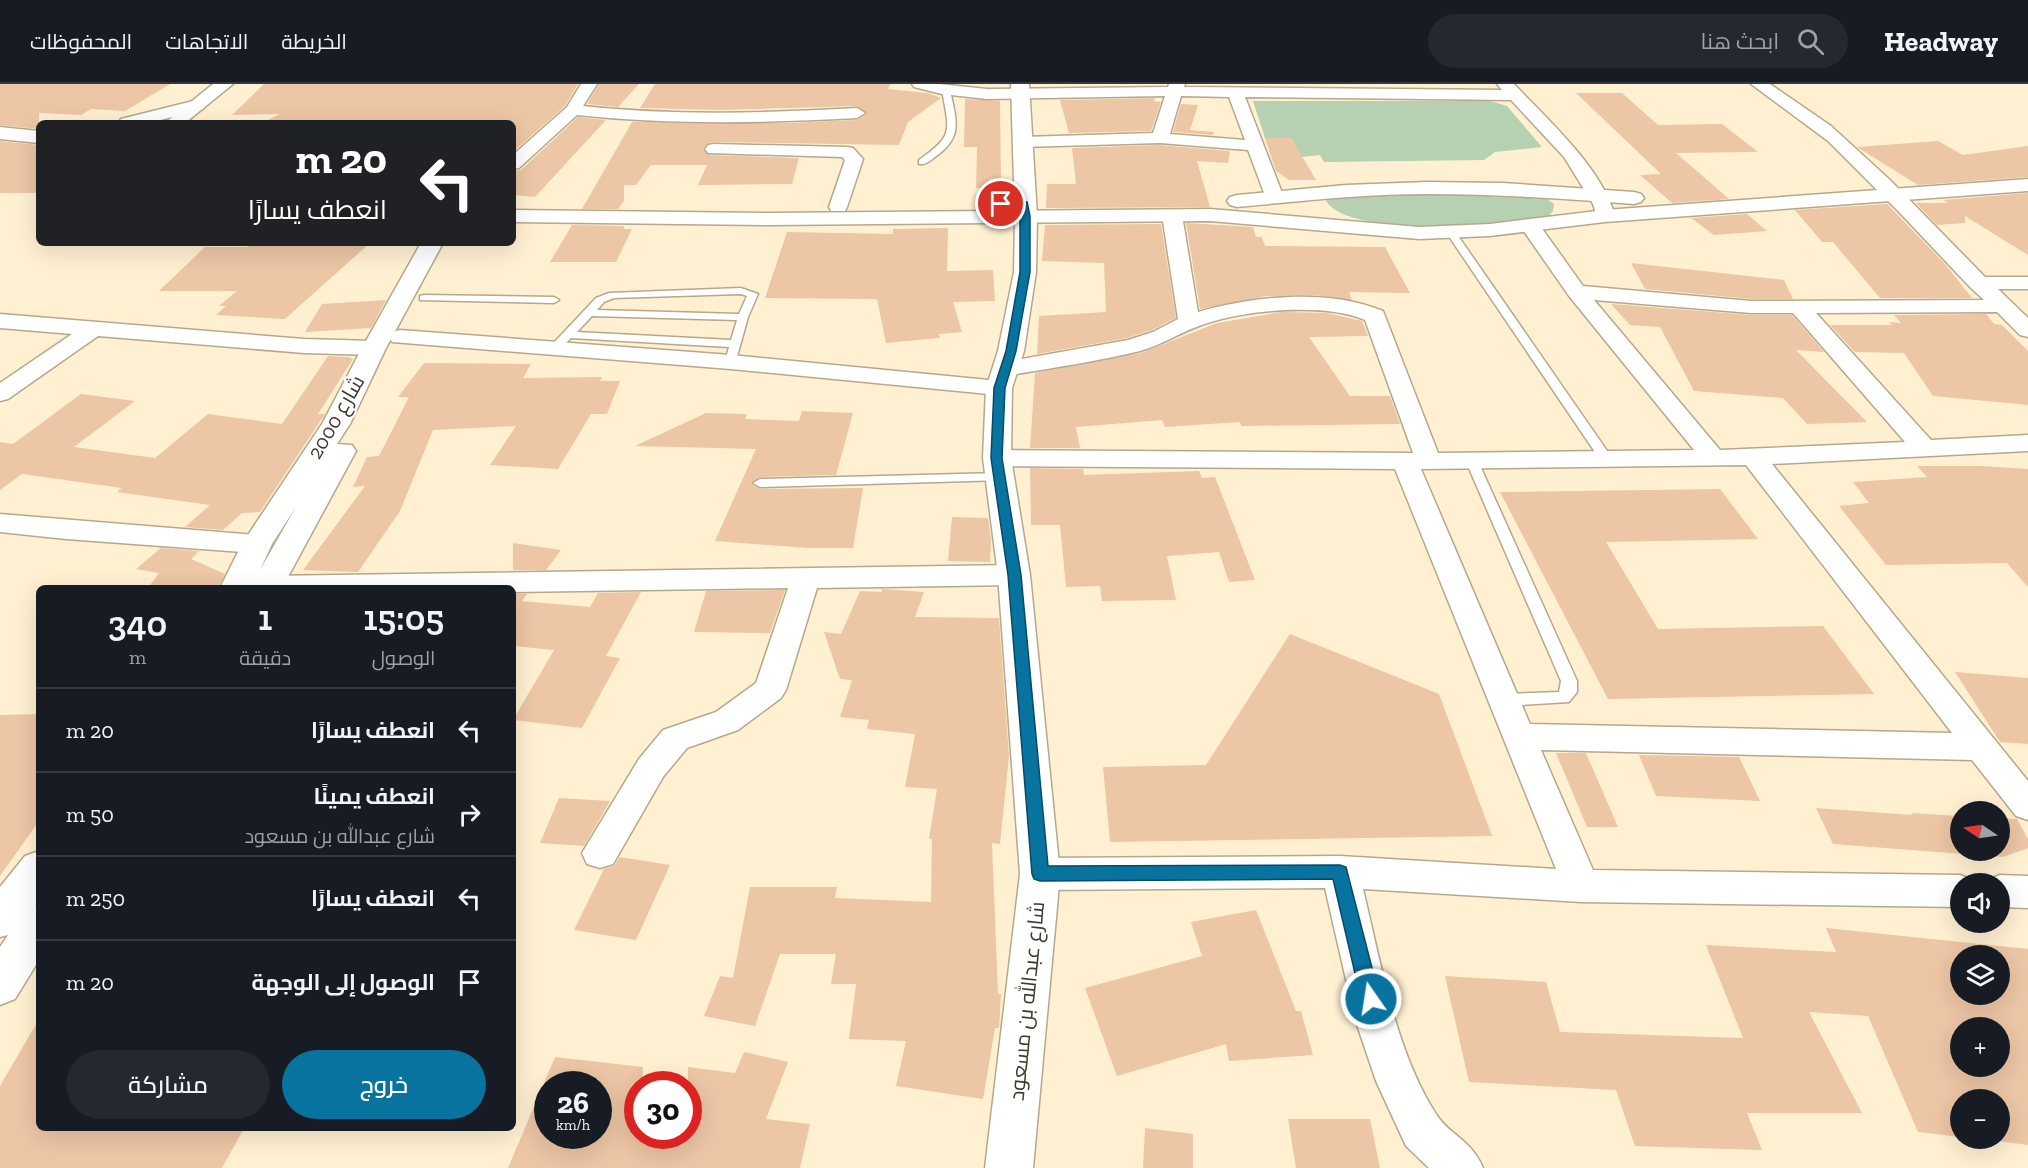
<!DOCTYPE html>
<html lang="ar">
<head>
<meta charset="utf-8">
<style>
  body { margin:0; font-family:"Zilla Slab",Cairo,serif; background:#242831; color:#f1f3f6; direction:rtl; height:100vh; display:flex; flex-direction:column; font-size:22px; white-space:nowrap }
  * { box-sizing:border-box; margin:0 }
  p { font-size:20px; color:#9ea1a6 }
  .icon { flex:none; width:33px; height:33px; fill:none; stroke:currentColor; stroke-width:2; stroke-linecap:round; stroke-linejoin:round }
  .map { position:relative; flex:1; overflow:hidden; direction:ltr }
  .side { position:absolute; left:36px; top:501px; width:480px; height:546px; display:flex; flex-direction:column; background:#171b24; border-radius:9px; box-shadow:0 6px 24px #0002; direction:rtl }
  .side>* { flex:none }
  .hud { position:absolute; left:36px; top:36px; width:480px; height:126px; border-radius:9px; box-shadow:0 6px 24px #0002; direction:rtl; background:#202124; color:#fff; overflow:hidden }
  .needle { width:39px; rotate:283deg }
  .tools { position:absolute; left:1950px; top:717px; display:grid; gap:12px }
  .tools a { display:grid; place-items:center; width:60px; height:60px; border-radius:50%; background:#171b24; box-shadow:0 6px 24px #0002; font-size:30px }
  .speed { position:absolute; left:534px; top:987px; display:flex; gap:12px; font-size:30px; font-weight:700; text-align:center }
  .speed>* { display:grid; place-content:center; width:78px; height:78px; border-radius:50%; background:#171b24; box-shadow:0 6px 24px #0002; line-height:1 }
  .speed small { font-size:15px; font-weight:400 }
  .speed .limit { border:9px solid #d22; background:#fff; color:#111 }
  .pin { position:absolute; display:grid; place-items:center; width:51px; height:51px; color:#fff; margin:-26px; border:3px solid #fff; border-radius:50%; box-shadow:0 2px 6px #0007 }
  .me { position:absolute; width:66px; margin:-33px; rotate:347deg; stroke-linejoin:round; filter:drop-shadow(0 0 4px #0008) }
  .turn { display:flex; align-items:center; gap:21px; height:126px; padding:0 30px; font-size:27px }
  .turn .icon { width:78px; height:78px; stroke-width:2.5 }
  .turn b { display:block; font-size:42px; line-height:51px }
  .eta { display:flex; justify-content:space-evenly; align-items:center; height:102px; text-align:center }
  .eta b { font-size:36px; font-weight:600; line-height:42px }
  .primary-button { display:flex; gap:12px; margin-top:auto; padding:12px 30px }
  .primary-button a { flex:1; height:69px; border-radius:36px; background:#07739e; color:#fff; font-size:24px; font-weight:600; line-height:69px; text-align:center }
  .primary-button a+a { background:#242831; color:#f1f3f6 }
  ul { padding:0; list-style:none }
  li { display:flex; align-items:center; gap:18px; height:84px; padding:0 30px; border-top:2px solid #363941 }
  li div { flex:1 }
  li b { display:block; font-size:22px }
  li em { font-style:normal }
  header { display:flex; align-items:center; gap:36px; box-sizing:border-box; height:84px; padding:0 30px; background:#171b24; border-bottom:2px solid #363941 }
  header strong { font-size:28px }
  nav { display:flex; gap:33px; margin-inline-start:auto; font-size:21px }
  .search { width:420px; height:54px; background:#242831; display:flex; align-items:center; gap:15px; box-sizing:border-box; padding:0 21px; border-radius:33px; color:#9ea1a6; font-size:22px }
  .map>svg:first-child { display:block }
</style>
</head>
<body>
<header>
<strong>Headway</strong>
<div class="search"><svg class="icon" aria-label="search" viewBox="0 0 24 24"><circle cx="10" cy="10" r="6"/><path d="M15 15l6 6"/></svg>ابحث هنا</div>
<nav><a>الخريطة</a><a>الاتجاهات</a><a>المحفوظات</a></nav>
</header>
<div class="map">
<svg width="2028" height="1084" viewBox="0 0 2028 1084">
  <rect width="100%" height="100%" fill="#fff0d2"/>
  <g fill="#b5d1b1">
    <path d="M 1253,17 L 1490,17 L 1507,22 L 1542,63 L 1495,68 L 1484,76 L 1324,78 L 1320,71 L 1302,73 L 1291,54 L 1265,54 Z"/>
    <path d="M 1357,108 L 1541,111 L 1554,120 L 1553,127 L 1548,133 C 1507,141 1350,155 1326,117 L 1334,111 Z"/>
  </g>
  <g fill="#ecc6a5" fill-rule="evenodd">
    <path d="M 0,0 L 170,0 L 125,27 L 91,25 L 81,31 L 39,29 L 39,45 L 0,41 Z"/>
    <path d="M 264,0 L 578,0 L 565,22 L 513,68 L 513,39 L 262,39 L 280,30 L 232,31 Z"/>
    <path d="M 599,0 L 639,0 L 618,23 L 587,20 Z"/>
    <path d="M 655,0 L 890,0 L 888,5 L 928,9 L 941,14 L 908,38 L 899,61 L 714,58 L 708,59 L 703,64 L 708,71 L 799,74 L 792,100 L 698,101 L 707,81 L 651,81 L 636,101 L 624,101 L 624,117 L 618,125 L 582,125 L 632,38 L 787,39 L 857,36 L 867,30 L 857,22 L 720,26 L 640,24 Z"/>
    <path d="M 1576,9 L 1622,9 L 1658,41 L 1722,40 L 1758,68 L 1676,69 L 1729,115 L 1672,119 L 1640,91 L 1661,90 Z"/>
    <path d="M 1155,14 L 1154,17 L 1161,18 L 1151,47 L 1069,49 L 1060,16 Z"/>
    <path d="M 965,15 L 1000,17 L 1001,104 L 976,104 L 977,63 L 964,63 Z"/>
    <path d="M 1181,20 L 1198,21 L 1190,46 L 1214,48 L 1213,51 L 1173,48 Z"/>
    <path d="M 578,33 L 606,36 L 535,113 L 513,111 L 513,87 L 521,86 Z"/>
    <path d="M 1265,54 L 1291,54 L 1316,96 L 1289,96 L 1276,87 Z"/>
    <path d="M 0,57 L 39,61 L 39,109 L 0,109 Z"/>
    <path d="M 1938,57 L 1963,71 L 2028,62 L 2028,93 L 1918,101 L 1857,63 Z"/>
    <path d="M 1160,61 L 1230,67 L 1228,79 L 1197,77 L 1210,123 L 1046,124 L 1047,100 L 1076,100 L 1072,64 Z"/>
    <path d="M 2028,109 L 2028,171 L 1965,132 L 1965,139 L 1937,141 L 1916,119 L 1948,119 L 1943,116 Z"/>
    <path d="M 1887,120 L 1945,180 L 1972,214 L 1880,214 L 1833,158 L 1822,158 L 1795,126 Z"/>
    <path d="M 1747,130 L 1767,147 L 1714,151 L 1691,134 Z"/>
    <path d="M 1186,139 L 1253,143 L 1256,153 L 1262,153 L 1265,162 L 1385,163 L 1410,209 L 1349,208 L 1352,216 L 1315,211 L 1267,212 L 1200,225 Z"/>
    <path d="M 1161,140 L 1176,234 L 1152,246 L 1127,254 L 1037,270 L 1039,232 L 1106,228 L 1104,179 L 1042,177 L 1045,141 Z"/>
    <path d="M 572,141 L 624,142 L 624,145 L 632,145 L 616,178 L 550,178 Z"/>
    <path d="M 948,144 L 947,187 L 993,186 L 995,217 L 953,218 L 962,248 L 939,250 L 940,254 L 886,259 L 877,215 L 765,214 L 787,148 L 893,150 L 893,145 Z"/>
    <path d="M 252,159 L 370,159 L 285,235 L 216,231 L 226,222 L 219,222 L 237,207 L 159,207 L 205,163 L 247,163 Z"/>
    <path d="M 1631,179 L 1784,196 L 1793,215 L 1751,215 L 1645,205 Z"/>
    <path d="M 386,216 L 371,244 L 305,248 L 322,220 Z"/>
    <path d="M 1611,220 L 1751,231 L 1792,231 L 1824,268 L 1796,266 L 1867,338 L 1807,340 L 1783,314 L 1694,307 L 1660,243 L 1630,241 Z"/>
    <path d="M 1282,228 L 1327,229 L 1362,237 L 1368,252 L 1309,253 L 1350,312 L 1390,312 L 1400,340 L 1241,342 L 1240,338 L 1165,343 L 1162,336 L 1076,343 L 1080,364 L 1030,364 L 1035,289 L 1141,269 L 1217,239 Z"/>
    <path d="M 1986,230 L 1994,240 L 2002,241 L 2028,267 L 2028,321 L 1933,312 L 1904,269 L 1855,268 L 1830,241 L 1892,241 L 1889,238 L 1901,239 L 1894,231 Z"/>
    <path d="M 328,272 L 349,273 L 353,275 L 318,330 L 325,330 L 260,428 L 242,429 L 223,446 L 185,443 L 210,421 L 117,408 L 122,404 L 22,390 L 0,406 L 0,358 L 13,360 L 81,310 L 135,317 L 74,363 L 155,374 L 208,330 L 282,340 Z"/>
    <path d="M 424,279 L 531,280 L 523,294 L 602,293 L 600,297 L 620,297 L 607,330 L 591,330 L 558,385 L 490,381 L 516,342 L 433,346 L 400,427 L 358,488 L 303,486 L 365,402 L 353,403 L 367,373 L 379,372 L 409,313 L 398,313 Z"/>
    <path d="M 802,327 L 853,329 L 836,391 L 760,393 L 751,400 L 760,405 L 863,404 L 853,464 L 808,464 L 715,457 L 756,365 L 635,362 L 706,329 L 747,330 L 745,335 L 799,337 Z"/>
    <path d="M 1917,382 L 1981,382 L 2028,385 L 2028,503 L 2007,479 L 1886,481 L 1839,422 L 1869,419 L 1853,398 L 1927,393 Z"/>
    <path d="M 1030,384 L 1083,385 L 1084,391 L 1199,387 L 1202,394 L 1215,393 L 1255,496 L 1229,498 L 1219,468 L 1167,472 L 1176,516 L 1102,517 L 1100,502 L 1066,503 L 1060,441 L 1031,441 Z"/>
    <path d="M 1720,405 L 1758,455 L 1606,458 L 1658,545 L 1823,542 L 1874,610 L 1608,615 L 1500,408 Z"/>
    <path d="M 952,433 L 988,434 L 991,455 L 990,478 L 948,477 Z"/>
    <path d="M 513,459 L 561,466 L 546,486 L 513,486 Z"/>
    <path d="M 161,464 L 199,467 L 191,475 L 225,490 L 218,504 L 148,504 L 159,489 L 136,485 Z"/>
    <path d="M 882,505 L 924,508 L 915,533 L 999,534 L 1009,672 L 1000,760 L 992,759 L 998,910 L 1001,910 L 999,944 L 995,944 L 983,1015 L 896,1002 L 906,957 L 849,955 L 856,900 L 831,900 L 836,870 L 780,870 L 755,942 L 704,932 L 720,892 L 733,894 L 750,803 L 837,803 L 835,814 L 931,818 L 932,755 L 929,755 L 937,705 L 905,703 L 915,650 L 867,645 L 869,636 L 840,633 L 852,596 L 840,595 L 824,548 L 841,550 L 860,507 L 882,508 Z"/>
    <path d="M 785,506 L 770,549 L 694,548 L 706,507 Z"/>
    <path d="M 641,508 L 606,572 L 620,574 L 582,644 L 513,636 L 554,566 L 513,562 L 513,510 L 527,510 L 522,517 L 590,523 L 598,509 Z"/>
    <path d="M 1290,550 L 1439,610 L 1492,752 L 1110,758 L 1103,683 L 1206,681 Z"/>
    <path d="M 1955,588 L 2028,594 L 2028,660 L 2000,658 Z"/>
    <path d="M 39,630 L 39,737 L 0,792 L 0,631 Z"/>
    <path d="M 1556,669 L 1586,669 L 1618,743 L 1587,743 Z"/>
    <path d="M 1639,671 L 1739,673 L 1760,717 L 1656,712 Z"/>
    <path d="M 559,714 L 610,717 L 584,762 L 540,759 Z"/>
    <path d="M 1816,724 L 1913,731 L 1911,729 L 1960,732 L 1960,766 L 2000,766 L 2000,734 L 2017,735 L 2028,755 L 2028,764 L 2003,773 L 1833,760 Z"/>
    <path d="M 620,773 L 670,781 L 636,856 L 574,846 L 604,785 L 614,782 Z"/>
    <path d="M 1256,826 L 1296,927 L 1301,927 L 1313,971 L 1229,977 L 1226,960 L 1117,992 L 1085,904 L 1202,872 L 1191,838 Z"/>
    <path d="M 1826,844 L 2028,865 L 2028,1061 L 1975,1054 L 2000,1054 L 2000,1016 L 1960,1016 L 1960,1053 L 1918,1048 L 1868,932 L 1809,928 L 1862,1029 L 1747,1029 L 1762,1066 L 1635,1062 L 1616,1006 L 1469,998 L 1445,892 L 1546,898 L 1560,948 L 1743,954 L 1706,861 L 1836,868 ZM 1960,872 L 2000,872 L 2000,910 L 1960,910 ZM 1960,944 L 2000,944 L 2000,982 L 1960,982 Z"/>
    <path d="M 39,935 L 39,1044 L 244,1044 L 222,1084 L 0,1084 L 0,1002 Z"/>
    <path d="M 744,968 L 788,978 L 766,1035 L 810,1040 L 800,1084 L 508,1084 L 555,973 L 643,983 L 642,1000 L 638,1000 L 638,1052 L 688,1052 L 688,983 L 735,989 ZM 548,1000 L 598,1000 L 598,1052 L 548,1052 Z"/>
    <path d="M 1288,1035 L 1370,1035 L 1380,1084 L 1296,1084 Z"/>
    <path d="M 1145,1044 L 1193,1050 L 1193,1084 L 1143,1084 Z"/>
  </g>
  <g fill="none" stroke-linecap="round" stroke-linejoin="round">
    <g stroke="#b6a88b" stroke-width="3">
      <g id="service">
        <path d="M 946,4 L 950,6 C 956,36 964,53 935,73 C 930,77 926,81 919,80 L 919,76 C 955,51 949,47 942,6 Z"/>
        <path d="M 1448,146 L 1454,146 L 1612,374 L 1611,377 L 1601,377 L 1446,148 Z"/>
        <path d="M 741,204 L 758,210 L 748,233 L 735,280 L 727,280 L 725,278 L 729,263 L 571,254 L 558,267 L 550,267 L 548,265 L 596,214 L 609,209 ZM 741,210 L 747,212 L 739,230 L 597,226 L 604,218 L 614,214 ZM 592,232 L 737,236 L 731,256 L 577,248 Z"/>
        <path d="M 424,211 L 554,213 L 559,216 L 554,219 L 420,216 L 420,212 Z"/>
        <path d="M 1471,371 L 1477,375 L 1577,597 L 1577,608 L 1569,618 L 1504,622 L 1498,620 L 1496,616 L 1498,612 L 1504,610 L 1559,608 L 1561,597 L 1465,375 Z"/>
        <path d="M 1000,389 L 1005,390 L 1007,393 L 1005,396 L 760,403 L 753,399 L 760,395 Z"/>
      </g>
    </g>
    <g stroke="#b6a88b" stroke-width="3">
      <g id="minor">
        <path d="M 581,0 L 597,0 L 583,22 C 675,32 766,29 857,24 L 865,29 L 857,34 C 763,39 670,41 577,31 L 519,84 L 513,85 L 513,71 L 567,23 Z"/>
        <path d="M 912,0 L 939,0 L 987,5 L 1168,3 L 1169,0 L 1185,0 L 1184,3 L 1502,6 L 1497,0 L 1514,0 C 1548,36 1602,84 1615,132 L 1612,136 L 1598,136 L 1593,120 L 1564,73 L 1511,16 L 1245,13 L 1284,114 L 1282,118 L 1268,118 L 1266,114 L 1248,66 L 1160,59 L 1023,63 L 1017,62 L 1014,58 L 1017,54 L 1023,53 L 1153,49 L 1165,12 L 987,15 L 942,10 L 914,3 ZM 1181,12 L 1229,13 L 1245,56 L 1170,50 Z"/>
        <path d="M 1751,0 L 1770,0 L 1831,42 L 1890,96 L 1985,193 L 2028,193 L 2028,205 L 1998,205 L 2028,234 L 2028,253 L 2020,251 L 1997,228 L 1816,229 L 1931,356 L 2028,351 L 2028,367 L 1772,380 L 2028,697 L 2028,736 L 2016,732 L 1972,676 L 1541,666 L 1593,786 L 1960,791 L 1973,796 L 1975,800 L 1960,800 L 1960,823 L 1581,818 L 1363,805 C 1380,876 1396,969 1436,1030 C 1450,1052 1471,1055 1483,1084 L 1429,1084 L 1406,1062 L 1376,997 L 1355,935 L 1325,804 L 1040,806 L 1027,801 L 1022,790 L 1027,779 L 1040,774 L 1340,772 L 1556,785 L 1395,385 L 997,382 L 988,379 L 984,374 L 988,369 L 997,366 L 1413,369 L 1365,236 C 1324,218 1240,226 1199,242 C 1177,250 1164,260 1140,267 C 1096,278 1050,284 1005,292 L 997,290 L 993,285 L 997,280 L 1005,278 L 1128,256 L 1153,248 L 1178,235 L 1162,131 L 1165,127 L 1179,127 L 1182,131 L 1198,228 C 1255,212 1327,204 1383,227 L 1438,369 L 1694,366 L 1569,212 L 1521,143 L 1524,139 L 1538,139 L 1583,202 L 1751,217 L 1984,216 L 1970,203 L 1900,129 L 1828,57 ZM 1594,216 L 1751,229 L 1793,229 L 1905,358 L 1720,366 ZM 1746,381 L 1952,649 L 1530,640 L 1421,385 Z"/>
        <path d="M 714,60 L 847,63 L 853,64 L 863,75 L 847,123 L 845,127 L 831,127 L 829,123 L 845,76 L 842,73 L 708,69 L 705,65 L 708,61 Z"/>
        <path d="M 0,230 L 304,255 L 374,257 L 382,259 L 385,264 L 382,269 L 374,271 L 304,269 L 98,252 L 8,315 L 0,317 L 0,299 L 72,250 L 0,244 Z"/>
        <path d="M 400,246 L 731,271 L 999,297 L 1007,299 L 1011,304 L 1007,309 L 999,311 L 731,285 L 392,258 L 389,253 L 392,248 Z"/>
        <path d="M 0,430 L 257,451 L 267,454 L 271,460 L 267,466 L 257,469 L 66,455 L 0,448 Z"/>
        <path d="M 1014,481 L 1024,484 L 1028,491 L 1024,498 L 1014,501 L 817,504 L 786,606 L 781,614 L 738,646 L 687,664 L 663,693 L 613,780 L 600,784 L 587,780 L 582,769 L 639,675 L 663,646 L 716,628 L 756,599 L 788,504 L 513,508 L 513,504 L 254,504 L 253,502 L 257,495 L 267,492 Z"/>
        <path d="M 2000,791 L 2028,792 L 2028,824 L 2000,823 L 2000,800 L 1985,800 L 1987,796 Z"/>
      </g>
    </g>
    <g stroke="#b6a88b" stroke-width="3">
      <g id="tertiary">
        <path d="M 213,0 L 233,0 L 185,39 L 165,39 Z"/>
        <path d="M 1011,0 L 1029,0 L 1037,132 L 1036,188 L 1024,267 L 1012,304 L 1011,374 L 1030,491 L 1060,790 L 1033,1084 L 985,1084 L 1020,790 L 998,491 L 983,374 L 986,304 L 998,267 L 1014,188 L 1015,132 Z"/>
      </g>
    </g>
    <g stroke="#b6a88b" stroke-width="3">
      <g id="secondary">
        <path d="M 197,16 L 203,17 L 206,21 L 203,25 L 149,39 L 118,39 L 121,35 Z"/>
        <path d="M 0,43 L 39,47 L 39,59 L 0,55 Z"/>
        <path d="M 2028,95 L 2028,107 L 1605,138 L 1490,152 L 1419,155 L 1210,137 L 770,141 L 513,138 L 513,126 L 770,129 L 1210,125 L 1419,143 L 1490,140 L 1605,126 Z"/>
        <path d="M 1427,98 L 1503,99 L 1634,108 L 1641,110 L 1644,114 L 1641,118 L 1634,120 C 1566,115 1497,110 1429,110 C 1364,110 1301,117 1237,123 L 1230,121 L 1227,117 L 1230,113 L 1237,111 L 1346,101 Z"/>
        <path d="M 421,159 L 443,159 L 386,264 L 350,340 L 337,360 L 352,361 L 356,367 L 282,504 L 220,504 L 242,460 L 322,340 L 362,264 ZM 296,423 L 260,486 L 272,460 Z"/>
        <path d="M 39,767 L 39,815 L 35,821 L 39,819 L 39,876 L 15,915 L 0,921 L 0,863 L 8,851 L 0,853 L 0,803 L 25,772 Z"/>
      </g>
    </g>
    <use href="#service" fill="#fff" fill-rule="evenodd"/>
    <use href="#minor" fill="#fff" fill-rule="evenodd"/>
    <use href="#tertiary" fill="#fff" fill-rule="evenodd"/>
    <use href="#secondary" fill="#fff" fill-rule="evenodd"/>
  </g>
  <path fill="#07739e" stroke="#054b67" stroke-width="1.5" d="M 1001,118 L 1027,118 L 1030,132 L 1030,188 L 1016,267 L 1005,304 L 1002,374 L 1021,491 L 1048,782 L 1340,781 L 1346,783 L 1380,915 L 1377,921 L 1371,924 L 1364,921 L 1361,915 L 1333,795 L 1040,797 L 1034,795 L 1032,790 L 1008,491 L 991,374 L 994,304 L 1006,267 L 1020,188 L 1020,123 L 998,122 L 997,120 Z"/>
  <g text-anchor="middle" stroke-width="4.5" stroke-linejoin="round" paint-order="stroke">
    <g font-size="21" fill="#403a2e" stroke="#fff">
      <text transform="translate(336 333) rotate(-60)" y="7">شارع 2000</text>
      <text transform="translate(1027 917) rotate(-84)" y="7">شارع عبدالله بن مسعود</text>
    </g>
  </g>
</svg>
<div class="tools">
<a><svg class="needle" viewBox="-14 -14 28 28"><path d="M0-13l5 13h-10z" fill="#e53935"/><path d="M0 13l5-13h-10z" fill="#9ea1a6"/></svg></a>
<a><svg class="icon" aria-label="sound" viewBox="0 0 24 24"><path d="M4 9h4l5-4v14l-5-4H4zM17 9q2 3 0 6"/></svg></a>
<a><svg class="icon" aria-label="layers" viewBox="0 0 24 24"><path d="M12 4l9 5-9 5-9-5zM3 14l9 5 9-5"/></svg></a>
<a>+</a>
<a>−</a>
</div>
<div class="speed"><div>26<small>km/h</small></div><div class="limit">30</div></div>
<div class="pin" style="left:1001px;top:120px;background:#d93025"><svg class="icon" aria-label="arrive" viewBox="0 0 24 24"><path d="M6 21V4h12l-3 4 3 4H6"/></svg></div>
<svg class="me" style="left:1371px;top:915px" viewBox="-20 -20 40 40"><circle r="17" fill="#07739e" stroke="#fff" stroke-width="3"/><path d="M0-11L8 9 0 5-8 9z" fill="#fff"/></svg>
<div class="hud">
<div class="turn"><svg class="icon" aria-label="left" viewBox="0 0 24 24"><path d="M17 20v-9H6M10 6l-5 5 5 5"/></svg><div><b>20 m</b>انعطف يسارًا</div></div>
</div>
<section class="side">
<div class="eta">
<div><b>15:05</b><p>الوصول</p></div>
<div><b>1</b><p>دقيقة</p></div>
<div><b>340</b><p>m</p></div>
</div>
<ul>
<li><svg class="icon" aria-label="left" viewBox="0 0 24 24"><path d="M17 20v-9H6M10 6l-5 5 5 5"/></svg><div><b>انعطف يسارًا</b></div><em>20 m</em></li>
<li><svg class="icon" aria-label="right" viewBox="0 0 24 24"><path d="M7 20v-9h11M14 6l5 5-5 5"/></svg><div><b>انعطف يمينًا</b><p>شارع عبدالله بن مسعود</p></div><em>50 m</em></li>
<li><svg class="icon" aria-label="left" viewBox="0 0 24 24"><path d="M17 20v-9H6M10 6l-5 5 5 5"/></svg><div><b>انعطف يسارًا</b></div><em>250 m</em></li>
<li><svg class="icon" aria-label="arrive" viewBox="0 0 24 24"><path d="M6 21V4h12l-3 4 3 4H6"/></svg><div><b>الوصول إلى الوجهة</b></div><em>20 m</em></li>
</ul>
<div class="primary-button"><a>خروج</a><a>مشاركة</a></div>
</section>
</div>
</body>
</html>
